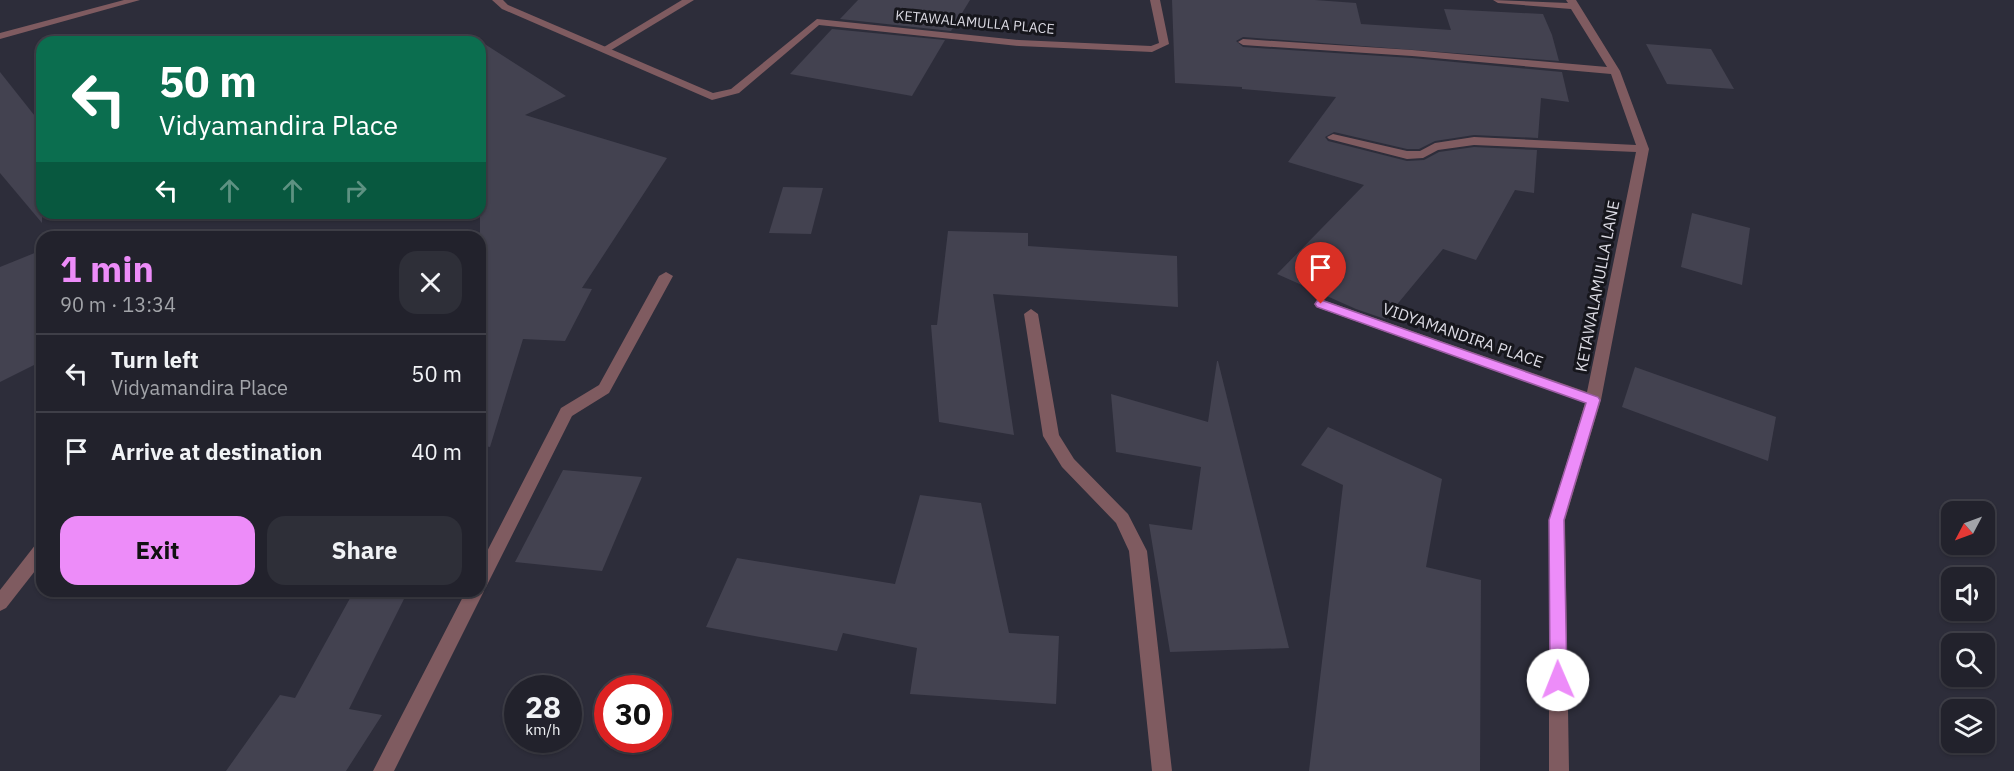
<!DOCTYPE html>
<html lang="en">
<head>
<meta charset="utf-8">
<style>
  body { margin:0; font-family:"IBM Plex Sans",sans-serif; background:#2e2f38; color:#f1f3f6; height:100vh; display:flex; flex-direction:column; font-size:22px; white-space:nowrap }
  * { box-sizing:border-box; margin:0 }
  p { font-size:20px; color:#a2a4a9 }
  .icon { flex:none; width:33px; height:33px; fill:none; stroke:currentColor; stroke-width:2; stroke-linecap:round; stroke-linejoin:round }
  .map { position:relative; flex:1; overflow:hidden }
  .sheet { position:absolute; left:36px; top:231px; width:450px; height:366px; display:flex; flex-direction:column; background:#22222c; border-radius:18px; box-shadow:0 2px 4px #0004,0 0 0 2px #3f3f48 }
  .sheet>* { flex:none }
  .hud { position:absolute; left:36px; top:36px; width:450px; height:183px; border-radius:18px; box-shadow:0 2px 4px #0004,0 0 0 2px #3f3f48; background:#0b6e4f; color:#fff; overflow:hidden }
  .needle { width:39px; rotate:229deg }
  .controls { position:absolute; left:1941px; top:501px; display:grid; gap:12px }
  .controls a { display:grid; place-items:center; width:54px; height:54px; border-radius:12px; background:#22222c; box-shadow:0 2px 4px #0004,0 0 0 2px #3f3f48; font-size:30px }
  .speed { position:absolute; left:504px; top:675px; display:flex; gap:12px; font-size:30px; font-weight:700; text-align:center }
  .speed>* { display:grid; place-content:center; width:78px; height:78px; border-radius:50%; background:#22222c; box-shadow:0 2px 4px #0004,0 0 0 2px #3f3f48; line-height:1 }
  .speed small { font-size:15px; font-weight:400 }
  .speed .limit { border:9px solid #d22; background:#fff; color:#111 }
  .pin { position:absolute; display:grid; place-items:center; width:51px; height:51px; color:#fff; margin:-62px -26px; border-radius:50% 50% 50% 0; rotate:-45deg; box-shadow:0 0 6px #0007 }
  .pin .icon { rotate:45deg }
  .me { position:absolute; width:66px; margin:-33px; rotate:359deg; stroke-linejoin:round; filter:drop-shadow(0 0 4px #0008) }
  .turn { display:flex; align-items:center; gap:21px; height:126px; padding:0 24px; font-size:27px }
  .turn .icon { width:78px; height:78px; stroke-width:2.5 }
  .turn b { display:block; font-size:42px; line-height:51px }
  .lanes { display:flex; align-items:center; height:57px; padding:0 24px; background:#0003; justify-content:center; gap:30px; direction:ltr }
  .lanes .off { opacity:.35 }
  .round { display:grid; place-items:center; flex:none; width:63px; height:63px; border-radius:18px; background:#2e2f38 }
  .head { display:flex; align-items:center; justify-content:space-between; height:102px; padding:0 24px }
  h1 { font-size:36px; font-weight:700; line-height:45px; color:#ed8cf9 }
  .cta { display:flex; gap:12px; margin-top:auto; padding:12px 24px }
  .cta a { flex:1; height:69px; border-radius:18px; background:#ed8cf9; color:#111; font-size:24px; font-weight:700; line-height:69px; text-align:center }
  .cta a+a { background:#2e2f38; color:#f1f3f6 }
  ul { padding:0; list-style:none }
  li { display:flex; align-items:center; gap:18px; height:78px; padding:0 24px; border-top:2px solid #3f3f48 }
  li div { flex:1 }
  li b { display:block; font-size:22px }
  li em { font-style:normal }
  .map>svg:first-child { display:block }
</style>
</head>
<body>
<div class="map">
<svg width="2014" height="771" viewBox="0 0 2014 771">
  <rect width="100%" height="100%" fill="#2d2d3a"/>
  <g fill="#434250">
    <path d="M 858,0 L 970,0 L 951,31 L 840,19 Z"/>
    <path d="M 1172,0 L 1315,0 L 1356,3 L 1361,24 L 1451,30 L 1444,9 L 1543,14 L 1552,35 L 1559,61 L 1243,37 L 1236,41 L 1243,47 L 1412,58 L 1562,72 L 1569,102 L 1541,98 L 1538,138 L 1474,135 L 1435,141 L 1419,149 L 1407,149 L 1334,132 L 1325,137 L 1328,141 L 1407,161 L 1424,160 L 1439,152 L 1474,147 L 1537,150 L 1534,193 L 1515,190 L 1476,260 L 1443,249 L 1385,319 L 1356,309 L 1277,274 L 1364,185 L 1288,162 L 1336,97 L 1242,89 L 1242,87 L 1175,83 Z"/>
    <path d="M 832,29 L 945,40 L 912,96 L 790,74 Z"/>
    <path d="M 480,41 L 566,96 L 525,115 L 667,158 L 582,288 L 592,289 L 565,341 L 523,339 L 490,447 L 480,445 Z"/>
    <path d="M 1646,44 L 1711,49 L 1734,89 L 1667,84 Z"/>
    <path d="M 0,72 L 42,125 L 42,223 L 0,173 Z"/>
    <path d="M 783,187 L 823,188 L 811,234 L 769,233 Z"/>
    <path d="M 1692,213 L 1750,228 L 1742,285 L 1681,267 Z"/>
    <path d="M 948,231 L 1028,233 L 1028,246 L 1177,256 L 1178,307 L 993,294 L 1014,435 L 939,422 L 931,325 L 937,325 Z"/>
    <path d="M 42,250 L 42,361 L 0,382 L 0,267 Z"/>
    <path d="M 1217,361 L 1218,361 L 1289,648 L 1170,652 L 1149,524 L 1192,530 L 1201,467 L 1116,452 L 1111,394 L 1208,422 Z"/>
    <path d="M 1635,367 L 1776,417 L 1768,461 L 1622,407 Z"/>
    <path d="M 1328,427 L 1442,479 L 1426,567 L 1481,580 L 1480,771 L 1309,771 L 1343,485 L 1301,465 Z"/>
    <path d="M 563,470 L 642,477 L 602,571 L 515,562 Z"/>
    <path d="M 920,495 L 981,503 L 1009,633 L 1059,636 L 1056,704 L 910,694 L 917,648 L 843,633 L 837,651 L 706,627 L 737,558 L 895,584 Z"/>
    <path d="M 354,591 L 408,591 L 349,709 L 382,715 L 346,771 L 226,771 L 280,695 L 295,698 Z"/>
  </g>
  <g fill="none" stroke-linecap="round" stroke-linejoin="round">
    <path fill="#7f5b60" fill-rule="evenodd" d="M 682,0 L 694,0 L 608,52 L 599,50 Z"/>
    <g fill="#7f5b60" fill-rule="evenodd">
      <path d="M 124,0 L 140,0 L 0,39 L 0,33 Z"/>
      <path d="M 492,0 L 503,0 L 508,5 L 713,93 L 731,89 L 817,19 L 1019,40 L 1151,46 L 1159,43 L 1150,0 L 1160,0 L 1169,44 L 1152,52 L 1019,46 L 819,25 L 739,93 L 712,100 L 502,9 Z"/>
      <path d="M 1493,0 L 1568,3 L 1566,0 L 1576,0 L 1620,71 L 1649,149 L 1601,400 L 1565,520 L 1569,771 L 1549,771 L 1549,520 L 1585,403 L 1316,307 L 1314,304 L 1321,299 L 1326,301 L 1587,392 L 1636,152 L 1474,145 L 1438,150 L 1423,158 L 1407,159 L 1329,139 L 1327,137 L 1333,134 L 1407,151 L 1420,151 L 1435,143 L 1474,137 L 1636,145 L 1611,74 L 1412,56 L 1243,45 L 1238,42 L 1243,39 L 1412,50 L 1607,67 L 1571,9 L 1498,3 Z"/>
      <path d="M 666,272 L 673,276 L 609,393 L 572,416 L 486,587 L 483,588 L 484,591 L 394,771 L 373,771 L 466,591 L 480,591 L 480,565 L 561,408 L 599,385 L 659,276 Z"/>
      <path d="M 1031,309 L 1038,314 L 1059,435 L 1074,459 L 1128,514 L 1147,551 L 1172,771 L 1152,771 L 1129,551 L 1116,523 L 1062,467 L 1043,436 L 1024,314 Z"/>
      <path d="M 42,542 L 42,562 L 6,608 L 0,611 L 0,590 L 36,544 Z"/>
    </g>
  </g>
  <path fill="#ed8cf9" stroke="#9a5ba2" stroke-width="1.5" d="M 1321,300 L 1598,397 L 1600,400 L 1564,520 L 1567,680 L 1564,685 L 1558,687 L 1552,685 L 1550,680 L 1549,520 L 1586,403 L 1317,307 L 1315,304 L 1317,301 Z"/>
  <g text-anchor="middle" stroke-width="6" stroke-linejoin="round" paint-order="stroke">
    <g font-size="14" fill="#dbdae3" stroke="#16161c">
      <text transform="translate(975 22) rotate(5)" y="5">KETAWALAMULLA PLACE</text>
    </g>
    <g font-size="16" fill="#dbdae3" stroke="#16161c">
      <text transform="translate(1597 286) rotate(-79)" y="6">KETAWALAMULLA LANE</text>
      <text transform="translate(1463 335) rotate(19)" y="6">VIDYAMANDIRA PLACE</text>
    </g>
  </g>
</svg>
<div class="controls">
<a><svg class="needle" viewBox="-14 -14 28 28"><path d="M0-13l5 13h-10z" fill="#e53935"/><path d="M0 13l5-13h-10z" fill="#a2a4a9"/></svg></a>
<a><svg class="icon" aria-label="sound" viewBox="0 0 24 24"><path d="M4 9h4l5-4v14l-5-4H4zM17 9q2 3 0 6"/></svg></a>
<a><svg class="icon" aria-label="search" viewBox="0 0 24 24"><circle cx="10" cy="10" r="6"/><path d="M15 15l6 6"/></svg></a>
<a><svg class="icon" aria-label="layers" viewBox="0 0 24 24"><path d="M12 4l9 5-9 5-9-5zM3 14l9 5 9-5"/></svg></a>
</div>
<div class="speed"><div>28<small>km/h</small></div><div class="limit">30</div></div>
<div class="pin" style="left:1321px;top:304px;background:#d93025"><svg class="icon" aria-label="arrive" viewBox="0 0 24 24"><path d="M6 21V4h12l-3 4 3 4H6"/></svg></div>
<svg class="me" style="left:1558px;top:680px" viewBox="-20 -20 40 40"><circle r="19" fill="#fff"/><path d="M0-13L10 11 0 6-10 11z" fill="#ed8cf9"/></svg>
<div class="hud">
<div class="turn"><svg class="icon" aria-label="left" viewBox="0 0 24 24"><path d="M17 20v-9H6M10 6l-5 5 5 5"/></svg><div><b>50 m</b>Vidyamandira Place</div></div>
<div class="lanes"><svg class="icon" aria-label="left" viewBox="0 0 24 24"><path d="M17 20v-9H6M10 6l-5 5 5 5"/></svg><svg class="icon off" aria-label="ahead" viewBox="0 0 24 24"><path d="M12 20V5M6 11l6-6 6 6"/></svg><svg class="icon off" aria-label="ahead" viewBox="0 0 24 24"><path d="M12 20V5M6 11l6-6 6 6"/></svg><svg class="icon off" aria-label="right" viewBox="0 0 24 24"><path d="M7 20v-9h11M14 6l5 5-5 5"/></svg></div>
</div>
<section class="sheet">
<div class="head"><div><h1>1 min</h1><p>90 m · 13:34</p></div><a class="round"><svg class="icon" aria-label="close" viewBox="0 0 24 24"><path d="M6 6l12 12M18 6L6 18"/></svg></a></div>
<ul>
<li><svg class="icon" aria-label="left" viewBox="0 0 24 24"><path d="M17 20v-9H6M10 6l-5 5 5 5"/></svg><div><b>Turn left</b><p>Vidyamandira Place</p></div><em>50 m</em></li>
<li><svg class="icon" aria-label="arrive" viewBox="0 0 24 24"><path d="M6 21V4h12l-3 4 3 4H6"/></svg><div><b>Arrive at destination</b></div><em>40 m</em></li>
</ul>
<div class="cta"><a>Exit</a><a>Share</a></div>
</section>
</div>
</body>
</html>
